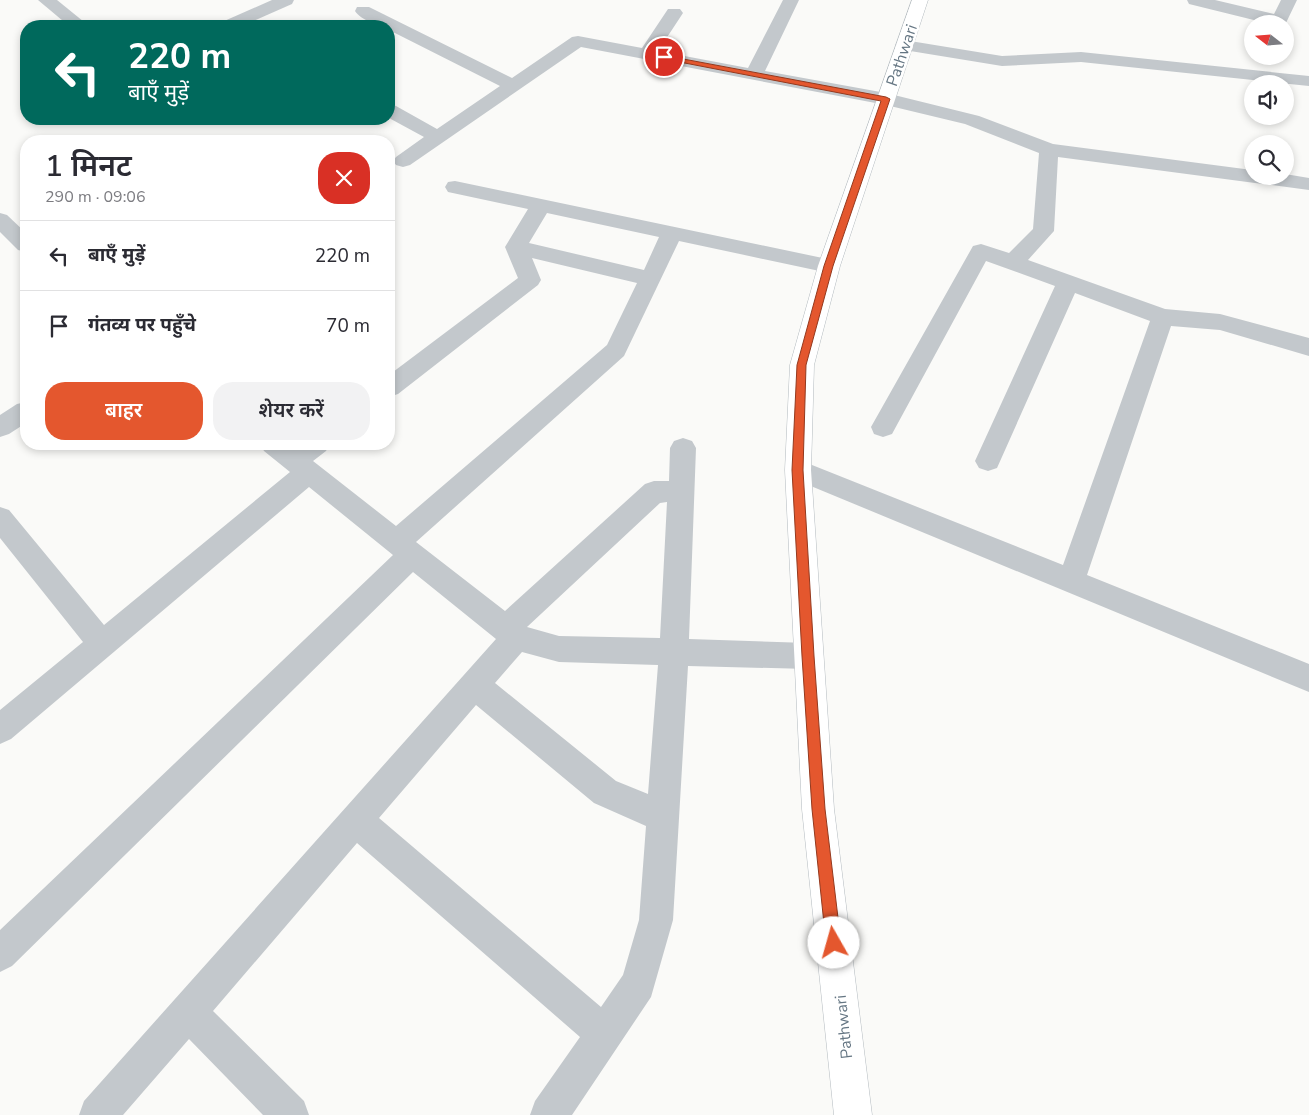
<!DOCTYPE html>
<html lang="hi">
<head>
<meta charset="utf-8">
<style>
  body { margin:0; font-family:"Nunito Sans","Noto Sans Devanagari",sans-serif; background:#f2f2f3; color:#2b2b33; height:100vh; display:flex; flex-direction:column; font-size:19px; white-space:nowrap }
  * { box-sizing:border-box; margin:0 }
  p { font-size:16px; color:#7c7c81 }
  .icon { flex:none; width:28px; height:28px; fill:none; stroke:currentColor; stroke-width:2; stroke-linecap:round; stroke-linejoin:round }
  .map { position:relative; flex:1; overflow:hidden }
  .side { position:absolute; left:20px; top:135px; width:375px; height:315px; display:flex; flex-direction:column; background:#fff; border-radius:20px; box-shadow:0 2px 8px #0003 }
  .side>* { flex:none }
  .banner { position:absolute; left:20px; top:20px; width:375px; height:105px; border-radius:20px; box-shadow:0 2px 8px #0003; background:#00695c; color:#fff; overflow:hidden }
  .needle { width:32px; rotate:287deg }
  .fabs { position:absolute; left:1244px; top:15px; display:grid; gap:10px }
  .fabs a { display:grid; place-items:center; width:50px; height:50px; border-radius:50%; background:#fff; box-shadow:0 2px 8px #0003; font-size:25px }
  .pin { position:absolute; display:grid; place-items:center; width:42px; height:42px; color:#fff; margin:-21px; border:2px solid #fff; border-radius:50%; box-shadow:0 1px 5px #0007 }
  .me { position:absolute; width:55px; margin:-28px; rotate:353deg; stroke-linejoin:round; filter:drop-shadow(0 0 4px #0008) }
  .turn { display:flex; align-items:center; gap:18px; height:105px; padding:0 25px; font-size:22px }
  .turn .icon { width:65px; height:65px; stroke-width:2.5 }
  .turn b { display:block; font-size:35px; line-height:42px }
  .round { display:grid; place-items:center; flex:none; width:52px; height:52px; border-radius:20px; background:#f2f2f3 }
  .summary { display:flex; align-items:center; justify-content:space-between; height:85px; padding:0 25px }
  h1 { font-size:30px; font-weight:600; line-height:38px }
  .action { display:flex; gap:10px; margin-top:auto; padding:10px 25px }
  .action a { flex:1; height:58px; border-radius:20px; background:#e4572e; color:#fff; font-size:20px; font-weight:600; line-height:58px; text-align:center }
  .action a+a { background:#f2f2f3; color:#2b2b33 }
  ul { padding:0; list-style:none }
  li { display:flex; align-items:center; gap:15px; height:70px; padding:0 25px; border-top:1px solid #e1e1e2 }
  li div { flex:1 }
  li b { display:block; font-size:19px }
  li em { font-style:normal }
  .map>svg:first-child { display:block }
</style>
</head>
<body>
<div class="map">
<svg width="1309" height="1115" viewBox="0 0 1309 1115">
  <rect width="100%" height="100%" fill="#fafaf8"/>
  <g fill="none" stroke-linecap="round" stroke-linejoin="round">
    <g stroke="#b3babf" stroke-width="1">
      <path id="secondary" d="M 912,0 L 928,0 L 840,266 L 814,365 L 811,470 L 834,809 L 872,1115 L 834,1115 L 802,809 L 785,470 L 790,365 L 818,266 Z"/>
    </g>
    <g fill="#c3c8cc" fill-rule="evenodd">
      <path d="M 38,0 L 57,0 L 89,26 L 69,26 Z"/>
      <path d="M 272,0 L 294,0 L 292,4 L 242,26 L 219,26 L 222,22 Z"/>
      <path d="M 783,0 L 799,0 L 765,71 L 886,93 L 979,116 L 1053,144 L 1252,170 L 1252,176 L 1285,176 L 1285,174 L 1309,178 L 1309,190 L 1058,157 L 1054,231 L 1028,260 L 1165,309 L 1220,314 L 1309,338 L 1309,356 L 1220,330 L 1171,326 L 1087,575 L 1309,664 L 1309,692 L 789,477 L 785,470 L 789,463 L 798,460 L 807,463 L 1063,565 L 1150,321 L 1075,293 L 997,468 L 988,471 L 979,468 L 975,461 L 1055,286 L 986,261 L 892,434 L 883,437 L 874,434 L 871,427 L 973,246 L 981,244 L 1009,253 L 1033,229 L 1039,153 L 965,124 L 886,105 L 581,47 L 410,165 L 403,167 L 396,165 L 393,161 L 396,157 L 424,137 L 389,118 L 389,104 L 396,106 L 437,129 L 500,86 L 389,30 L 389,26 C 378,26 361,20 355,11 L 357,7 L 369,7 L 512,78 L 572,37 L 578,36 L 642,48 L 668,9 L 680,9 L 683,13 L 658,51 L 748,68 Z"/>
      <path d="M 1187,0 L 1215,0 L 1274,14 L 1281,0 L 1297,0 L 1285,25 L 1270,24 L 1189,4 Z"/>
      <path d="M 904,40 L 1002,56 L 1081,52 L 1309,76 L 1309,86 L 1081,62 L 1002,66 L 898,49 L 895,45 L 898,41 Z"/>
      <path d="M 455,181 L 837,261 L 840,266 L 837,271 L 829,273 L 679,241 L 624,356 L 416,542 L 505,611 L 645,484 L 654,481 L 669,481 L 670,448 L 674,441 L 683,438 L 692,441 L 696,448 L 689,639 L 808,643 L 818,646 L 823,656 L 818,666 L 808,669 L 688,666 L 673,920 L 651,997 L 572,1115 L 530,1115 L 535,1101 L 580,1037 L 357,843 L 213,1011 L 304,1101 L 309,1115 L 263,1115 L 189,1039 L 123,1115 L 79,1115 L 84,1101 L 496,639 L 413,572 L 12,966 L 0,972 L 0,930 L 393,555 L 309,487 L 11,739 L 0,744 L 0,710 L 83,642 L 0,538 L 0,507 L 9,510 L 104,625 L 290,472 L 264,451 L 260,444 L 291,444 L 295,447 L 299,444 L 330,444 L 326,451 L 313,461 L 396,526 L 607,345 L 637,283 L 532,258 L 541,280 L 538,285 L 398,394 L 389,397 L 389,375 L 518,278 L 505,247 L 528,209 L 448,192 L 445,187 L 448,182 ZM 547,213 L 659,237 L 644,270 L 529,243 ZM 667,502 L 660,638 L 559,636 L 527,627 L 660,503 ZM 522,652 L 559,662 L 658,665 L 648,794 L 616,781 L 495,683 ZM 476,705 L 594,803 L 646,826 L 639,920 L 623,975 L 601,1007 L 379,818 Z"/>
      <path d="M 0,213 L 7,215 L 26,233 L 26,252 L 18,250 L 0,232 Z"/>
      <path d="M 26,402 L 26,423 L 9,434 L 0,437 L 0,415 L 17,404 Z"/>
    </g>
    <use href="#secondary" fill="#fff" fill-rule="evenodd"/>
  </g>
  <path fill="#e4572e" stroke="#94391e" d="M 662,55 L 886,97 L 890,99 L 833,266 L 806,365 L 803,470 L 814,656 L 825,809 L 841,943 L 839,948 L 834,950 L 829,948 L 826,943 L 812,809 L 802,656 L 792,470 L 797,365 L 824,266 L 881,101 L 664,59 L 661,57 Z"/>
  <g text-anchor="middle" stroke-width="5" stroke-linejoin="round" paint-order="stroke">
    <g font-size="16" fill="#657683" stroke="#fff">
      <text transform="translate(901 55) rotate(-71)" y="6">Pathwari</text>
      <text transform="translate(843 1027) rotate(-96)" y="6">Pathwari</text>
    </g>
  </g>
</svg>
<div class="fabs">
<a><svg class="needle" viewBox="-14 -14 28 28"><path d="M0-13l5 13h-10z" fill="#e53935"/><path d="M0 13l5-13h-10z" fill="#7c7c81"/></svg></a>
<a><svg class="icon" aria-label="sound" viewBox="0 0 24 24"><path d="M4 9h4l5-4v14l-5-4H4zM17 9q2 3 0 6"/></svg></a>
<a><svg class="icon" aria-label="search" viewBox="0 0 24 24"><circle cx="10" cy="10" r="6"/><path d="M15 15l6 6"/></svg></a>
</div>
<div class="pin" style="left:664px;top:57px;background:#d93025"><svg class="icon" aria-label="arrive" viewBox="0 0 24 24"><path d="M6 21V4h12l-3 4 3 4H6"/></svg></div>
<svg class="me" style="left:834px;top:943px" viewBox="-20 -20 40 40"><circle r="19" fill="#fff"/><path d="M0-13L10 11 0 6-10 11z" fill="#e4572e"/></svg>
<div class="banner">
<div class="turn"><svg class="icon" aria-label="left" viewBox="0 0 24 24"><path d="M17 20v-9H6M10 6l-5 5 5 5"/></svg><div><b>220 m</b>बाएँ मुड़ें</div></div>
</div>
<section class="side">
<div class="summary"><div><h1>1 मिनट</h1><p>290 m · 09:06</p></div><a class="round" style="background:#d93025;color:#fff"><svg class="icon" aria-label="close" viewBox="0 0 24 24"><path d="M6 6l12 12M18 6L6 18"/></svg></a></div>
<ul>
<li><svg class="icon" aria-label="left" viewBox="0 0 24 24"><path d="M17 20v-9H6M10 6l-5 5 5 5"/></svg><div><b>बाएँ मुड़ें</b></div><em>220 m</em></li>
<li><svg class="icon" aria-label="arrive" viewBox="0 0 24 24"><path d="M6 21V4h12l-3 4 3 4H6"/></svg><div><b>गंतव्य पर पहुँचे</b></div><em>70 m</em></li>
</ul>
<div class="action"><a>बाहर</a><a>शेयर करें</a></div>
</section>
</div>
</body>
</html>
